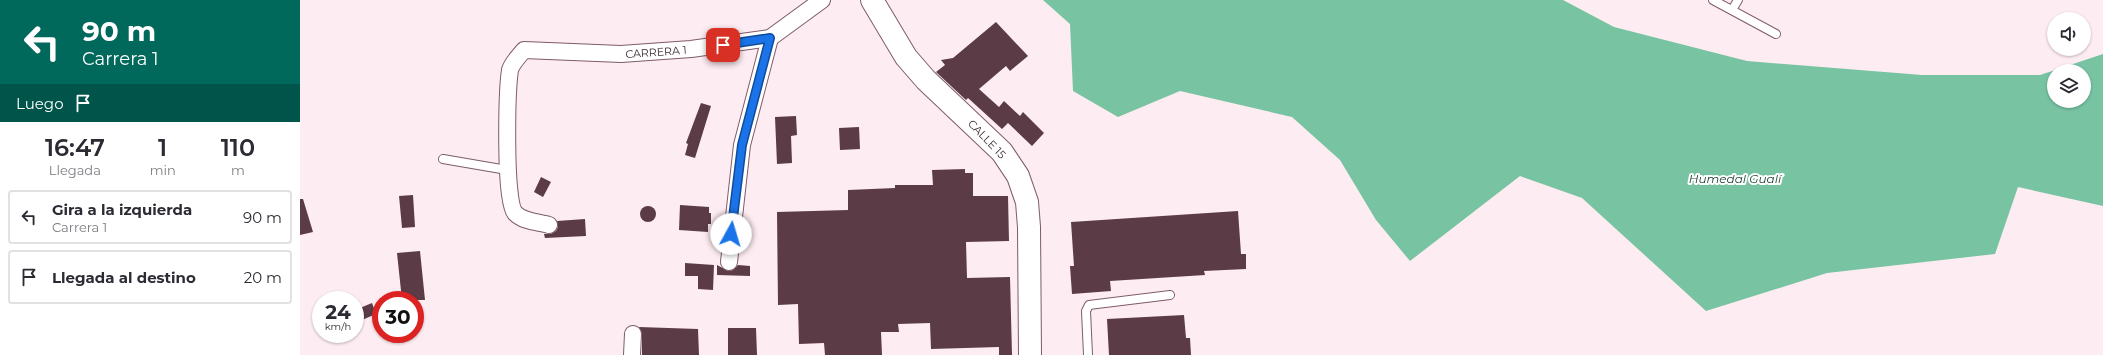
<!DOCTYPE html>
<html lang="es">
<head>
<meta charset="utf-8">
<style>
  body { margin:0; font-family:Montserrat,sans-serif; background:#f7f7f7; color:#2b2b33; height:100vh; display:flex; flex-direction:column; font-size:15px; white-space:nowrap }
  * { box-sizing:border-box; margin:0 }
  p { font-size:13px; color:#7c7c81 }
  .icon { flex:none; width:22px; height:22px; fill:none; stroke:currentColor; stroke-width:2; stroke-linecap:round; stroke-linejoin:round }
  .map { position:relative; flex:1; overflow:hidden }
  .panel { display:flex; flex-direction:column; background:#fff; width:300px }
  .panel>* { flex:none }
  .top-card { background:#00695c; color:#fff; overflow:hidden }
  .tools { position:absolute; left:1747px; top:12px; display:grid; gap:8px }
  .tools a { display:grid; place-items:center; width:44px; height:44px; border-radius:50%; background:#fff; box-shadow:0 1px 3px #0004; font-size:20px }
  .speed { position:absolute; left:12px; top:291px; display:flex; gap:8px; font-size:20px; font-weight:700; text-align:center }
  .speed>* { display:grid; place-content:center; width:52px; height:52px; border-radius:50%; background:#fff; box-shadow:0 1px 3px #0004; line-height:1 }
  .speed small { font-size:10px; font-weight:400 }
  .speed .limit { border:6px solid #d22; background:#fff; color:#111 }
  .pin { position:absolute; display:grid; place-items:center; width:34px; height:34px; color:#fff; margin:-17px; border-radius:8px; box-shadow:0 2px 6px #0006 }
  .me { position:absolute; width:44px; margin:-22px; rotate:6deg; stroke-linejoin:round; filter:drop-shadow(0 0 3px #0008) }
  .turn { display:flex; align-items:center; gap:14px; height:84px; padding:0 16px; font-size:18px }
  .turn .icon { width:52px; height:52px; stroke-width:2.5 }
  .turn b { display:block; font-size:28px; line-height:34px }
  .then { display:flex; align-items:center; height:38px; padding:0 16px; background:#0003; gap:8px; font-size:15px }
  .eta { display:flex; justify-content:space-evenly; align-items:center; height:68px; text-align:center }
  .eta b { font-size:24px; font-weight:600; line-height:28px }
  ul { padding:0; list-style:none }
  li { display:flex; align-items:center; gap:12px; height:54px; margin:0 8px 6px; padding:0 8px; border:2px solid #e1e1e2; border-radius:4px }
  li div { flex:1 }
  li b { display:block; font-size:15px }
  li em { font-style:normal }
  main { display:flex; flex:1; min-height:0 }
  .map>svg:first-child { display:block }
</style>
</head>
<body>
<main>
<section class="panel">
<div class="top-card">
<div class="turn"><svg class="icon" aria-label="left" viewBox="0 0 24 24"><path d="M17 20v-9H6M10 6l-5 5 5 5"/></svg><div><b>90 m</b>Carrera 1</div></div>
<div class="then">Luego<svg class="icon" aria-label="arrive" viewBox="0 0 24 24"><path d="M6 21V4h12l-3 4 3 4H6"/></svg></div>
</div>
<div class="eta">
<div><b>16:47</b><p>Llegada</p></div>
<div><b>1</b><p>min</p></div>
<div><b>110</b><p>m</p></div>
</div>
<ul>
<li><svg class="icon" aria-label="left" viewBox="0 0 24 24"><path d="M17 20v-9H6M10 6l-5 5 5 5"/></svg><div><b>Gira a la izquierda</b><p>Carrera 1</p></div><em>90 m</em></li>
<li><svg class="icon" aria-label="arrive" viewBox="0 0 24 24"><path d="M6 21V4h12l-3 4 3 4H6"/></svg><div><b>Llegada al destino</b></div><em>20 m</em></li>
</ul>
</section>
<div class="map">
<svg width="1803" height="355" viewBox="0 0 1803 355">
  <rect width="100%" height="100%" fill="#fdecf1"/>
  <path fill="#77c3a2" fill-rule="evenodd" d="M 743,0 L 1263,0 L 1314,27 L 1447,61 L 1622,75 L 1740,75 L 1803,54 L 1803,206 L 1718,187 L 1695,254 L 1527,273 L 1406,311 L 1282,198 L 1220,176 L 1110,261 L 1076,220 L 1040,160 L 992,117 L 880,91 L 818,117 L 773,91 L 770,24 ZM 1754,71 L 1784,71 L 1784,101 L 1754,101 Z"/>
  <g fill="#5a3b46">
    <path d="M 696,22 L 728,56 L 710,71 L 706,66 L 679,89 L 699,107 L 704,101 L 720,116 L 723,112 L 744,133 L 732,146 L 708,123 L 702,129 L 668,98 L 666,100 L 636,72 L 645,65 L 641,60 L 653,58 Z"/>
    <path d="M 401,103 L 411,106 L 395,158 L 385,155 L 388,144 L 386,143 Z"/>
    <path d="M 496,116 L 497,135 L 491,136 L 492,163 L 477,164 L 475,117 Z"/>
    <path d="M 559,127 L 560,149 L 540,150 L 539,128 Z"/>
    <path d="M 665,169 L 665,173 L 673,173 L 673,196 L 708,196 L 709,241 L 666,242 L 667,278 L 710,277 L 712,355 L 699,355 L 699,347 L 631,349 L 630,323 L 598,324 L 599,332 L 581,332 L 582,355 L 525,355 L 524,343 L 499,344 L 498,304 L 478,305 L 477,212 L 548,210 L 548,190 L 595,188 L 595,185 L 633,185 L 632,170 Z"/>
    <path d="M 241,177 L 251,182 L 243,197 L 234,192 Z"/>
    <path d="M 113,195 L 115,227 L 102,228 L 99,196 Z"/>
    <path d="M 0,199 L 3,199 L 13,232 L 0,235 Z"/>
    <path d="M 380,205 L 409,207 L 409,213 L 411,213 L 411,224 L 408,224 L 408,232 L 379,230 Z"/>
    <circle cx="348" cy="214" r="8"/>
    <path d="M 938,211 L 941,254 L 946,254 L 946,269 L 904,271 L 905,275 L 810,281 L 811,291 L 772,294 L 770,266 L 774,266 L 771,222 Z"/>
    <path d="M 285,219 L 286,236 L 245,238 L 244,234 L 251,234 L 256,231 L 258,227 L 257,221 Z"/>
    <path d="M 120,251 L 125,300 L 102,300 L 97,253 Z"/>
    <path d="M 385,263 L 414,265 L 413,290 L 398,289 L 398,276 L 385,276 Z"/>
    <path d="M 417,265 L 428,271 L 433,270 L 438,265 L 450,266 L 450,276 L 417,275 Z"/>
    <path d="M 72,303 L 76,314 L 55,323 L 55,310 Z"/>
    <path d="M 884,315 L 886,338 L 890,338 L 891,355 L 809,355 L 807,319 Z"/>
    <path d="M 339,327 L 398,329 L 399,355 L 342,355 L 342,334 Z"/>
    <path d="M 428,328 L 456,328 L 457,355 L 428,355 Z"/>
  </g>
  <g fill="none" stroke-linecap="round" stroke-linejoin="round">
    <g stroke="#7e5c68" stroke-width="10">
      <g id="lane">
        <path d="M 1413,0 L 1476,34"/>
        <path d="M 1432,10 L 1438,0"/>
        <path d="M 143,159 L 207,170"/>
        <path d="M 788,355 L 786,311 L 789,305 L 870,295"/>
      </g>
    </g>
    <g stroke="#7e5c68" stroke-width="18">
      <g id="street">
        <path d="M 249,225 C 239,222 223,222 215,213 C 204,201 207,90 210,70 C 212,63 219,56 224,50 L 321,54 L 391,49 L 470,38 L 522,0"/>
        <path d="M 429,262 L 442,145 L 470,38"/>
        <path d="M 332,355 L 333,334"/>
      </g>
    </g>
    <g stroke="#7e5c68" stroke-width="24">
      <path id="secondary" d="M 572,0 L 606,57 L 626,80 L 702,152 L 718,176 L 727,202 L 729,227 L 730,355"/>
    </g>
    <use href="#lane" stroke="#fff" stroke-width="8"/>
    <use href="#street" stroke="#fff" stroke-width="16"/>
    <use href="#secondary" stroke="#fff" stroke-width="22"/>
  </g>
  <g fill="none" stroke-linecap="round" stroke-linejoin="round">
    <g stroke="#114b97" stroke-width="10">
      <path id="route" d="M 423,45 L 470,38 L 442,145 L 431,234"/>
    </g>
    <use href="#route" stroke="#1a73e8" stroke-width="7"/>
  </g>
  <g text-anchor="middle" stroke-width="4" stroke-linejoin="round" paint-order="stroke">
    <g font-size="11" fill="#3c2d32" stroke="#fff">
      <text transform="translate(356 52) rotate(-4)" y="4">CARRERA 1</text>
      <text transform="translate(687 139) rotate(46)" y="4">CALLE 15</text>
    </g>
    <g font-size="12" font-style="italic" fill="#193c2d" stroke="#fff">
      <text x="1435" y="183">Humedal Gualí</text>
    </g>
  </g>
</svg>
<div class="tools">
<a><svg class="icon" aria-label="sound" viewBox="0 0 24 24"><path d="M4 9h4l5-4v14l-5-4H4zM17 9q2 3 0 6"/></svg></a>
<a><svg class="icon" aria-label="layers" viewBox="0 0 24 24"><path d="M12 4l9 5-9 5-9-5zM3 14l9 5 9-5"/></svg></a>
</div>
<div class="speed"><div>24<small>km/h</small></div><div class="limit">30</div></div>
<div class="pin" style="left:423px;top:45px;background:#d93025"><svg class="icon" aria-label="arrive" viewBox="0 0 24 24"><path d="M6 21V4h12l-3 4 3 4H6"/></svg></div>
<svg class="me" style="left:431px;top:234px" viewBox="-20 -20 40 40"><circle r="19" fill="#fff"/><path d="M0-13L10 11 0 6-10 11z" fill="#1a73e8"/></svg>
</div>
</main>
</body>
</html>
